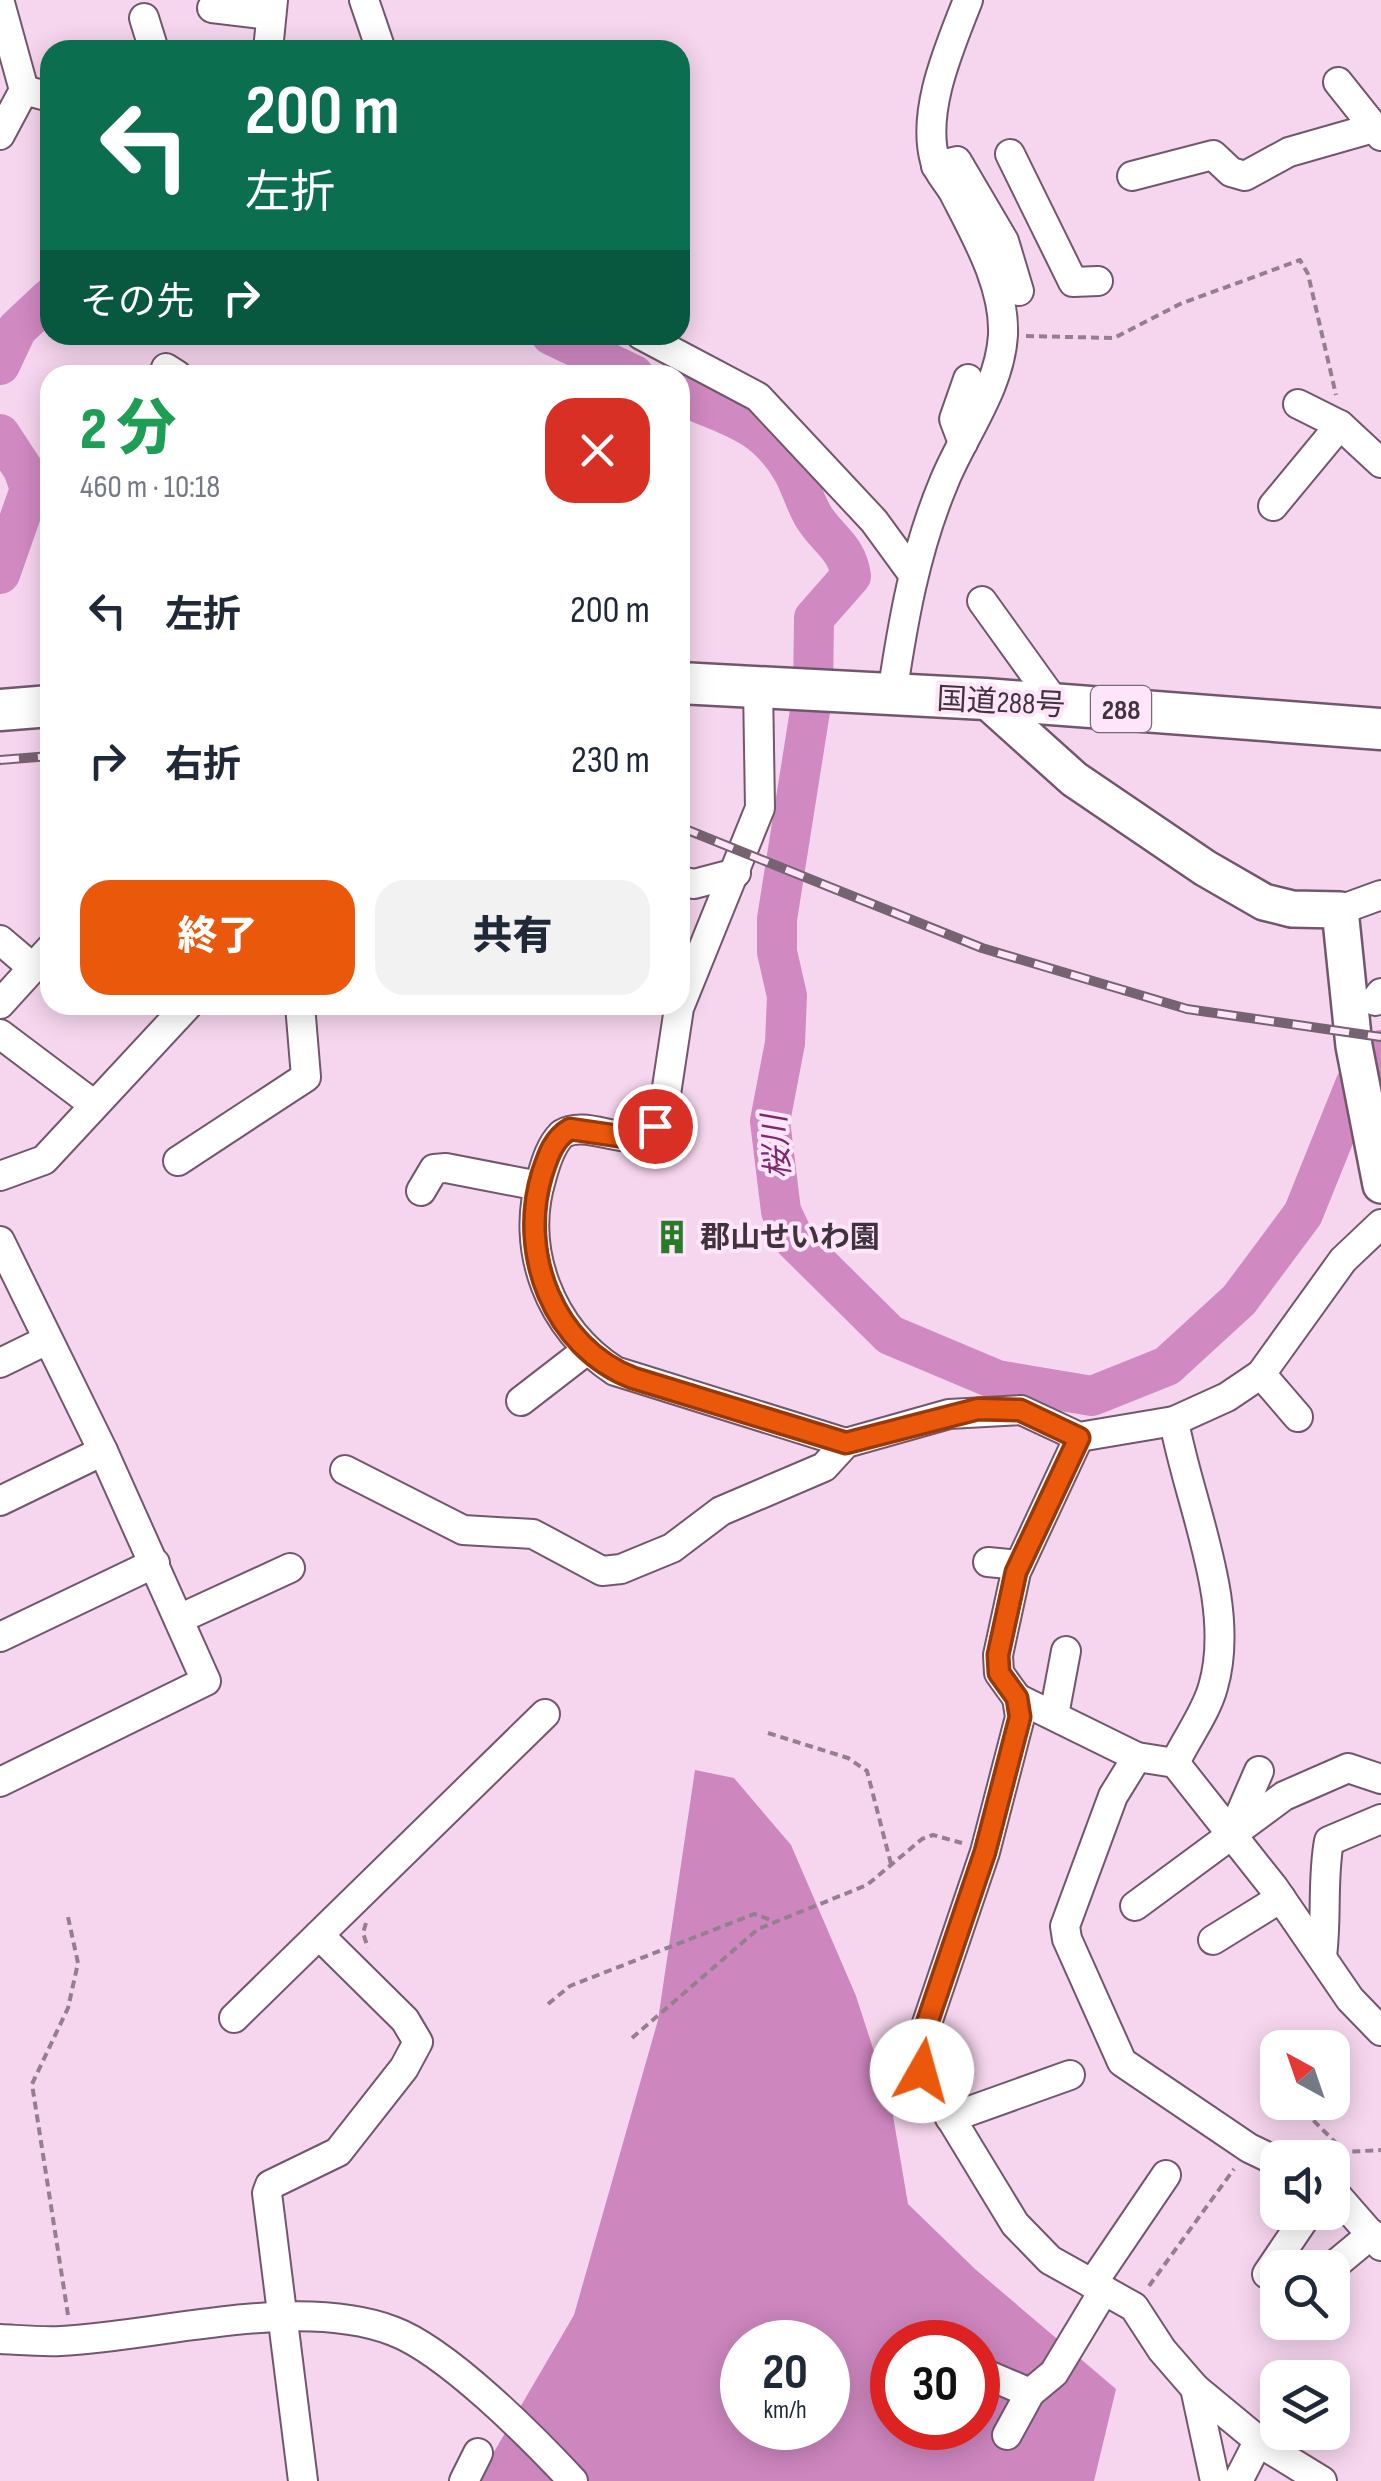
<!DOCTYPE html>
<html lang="ja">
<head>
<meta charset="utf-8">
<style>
  body { margin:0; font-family:"Sofia Sans Condensed","Noto Sans JP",sans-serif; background:#f2f2f3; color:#1f2937; height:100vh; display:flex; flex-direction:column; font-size:38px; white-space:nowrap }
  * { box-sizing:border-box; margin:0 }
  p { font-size:32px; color:#747a83 }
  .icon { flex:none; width:55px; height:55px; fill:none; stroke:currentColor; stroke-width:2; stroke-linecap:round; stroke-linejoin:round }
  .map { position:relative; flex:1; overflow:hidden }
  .sheet { position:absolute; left:40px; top:365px; width:650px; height:650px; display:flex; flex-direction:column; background:#fff; border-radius:30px; box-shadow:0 5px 25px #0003 }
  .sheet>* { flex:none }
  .guide { position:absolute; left:40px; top:40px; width:650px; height:305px; border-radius:30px; box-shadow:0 5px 25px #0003; background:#0b6e4f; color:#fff; overflow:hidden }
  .needle { width:65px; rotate:320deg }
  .fabs { position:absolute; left:1260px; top:2030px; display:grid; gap:20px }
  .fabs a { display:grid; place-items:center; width:90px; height:90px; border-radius:20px; background:#fff; box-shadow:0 5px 25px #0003; font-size:50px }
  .speed { position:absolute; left:720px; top:2320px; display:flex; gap:20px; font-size:50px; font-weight:700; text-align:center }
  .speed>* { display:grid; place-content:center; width:130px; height:130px; border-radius:50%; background:#fff; box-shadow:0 5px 25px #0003; line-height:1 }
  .speed small { font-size:25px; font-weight:400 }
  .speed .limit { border:15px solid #d22; background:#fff; color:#111 }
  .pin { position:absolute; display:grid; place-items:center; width:85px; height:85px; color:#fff; margin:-42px; border:5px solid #fff; border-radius:50%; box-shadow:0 2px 10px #0007 }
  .me { position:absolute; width:110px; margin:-55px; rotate:7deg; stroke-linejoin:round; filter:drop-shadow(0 0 8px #0008) }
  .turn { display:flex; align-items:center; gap:35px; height:210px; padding:0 40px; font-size:45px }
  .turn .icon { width:130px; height:130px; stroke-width:2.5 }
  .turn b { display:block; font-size:70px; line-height:85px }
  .then { display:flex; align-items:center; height:95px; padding:0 40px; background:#0003; gap:20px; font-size:38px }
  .round { display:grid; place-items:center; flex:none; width:105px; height:105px; border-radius:30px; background:#f2f2f3 }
  .overview { display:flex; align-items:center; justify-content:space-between; height:170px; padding:0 40px }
  h1 { font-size:60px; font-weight:800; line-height:75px; color:#1e9e55 }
  .action { display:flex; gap:20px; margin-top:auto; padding:20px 40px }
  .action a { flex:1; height:115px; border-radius:30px; background:#ea580c; color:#fff; font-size:40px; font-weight:800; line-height:115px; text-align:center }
  .action a+a { background:#f2f2f3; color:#1f2937 }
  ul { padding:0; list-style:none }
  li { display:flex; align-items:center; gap:30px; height:150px; padding:0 40px }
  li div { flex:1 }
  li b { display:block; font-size:38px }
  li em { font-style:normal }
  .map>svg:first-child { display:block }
</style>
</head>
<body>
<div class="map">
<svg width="1381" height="2481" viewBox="0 0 1381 2481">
  <rect width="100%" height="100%" fill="#f6d6ee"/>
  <path fill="#cd86be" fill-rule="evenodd" d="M 695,1770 L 734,1778 L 791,1845 L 856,1996 L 891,2104 L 908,2204 L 975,2269 L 1116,2389 L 1094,2481 L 477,2481 L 574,2315 L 658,2020 ZM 742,2342 L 828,2342 L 828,2428 L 742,2428 ZM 892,2342 L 978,2342 L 978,2428 L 892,2428 Z"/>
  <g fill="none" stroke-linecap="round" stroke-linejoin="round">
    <g stroke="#d089c1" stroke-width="40">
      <path d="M 551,335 L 634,375"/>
      <path d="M 0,365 L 17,329 L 50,298"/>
      <path d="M 680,395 C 727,416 763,421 792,470 C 801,485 805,504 815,519 C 829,540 847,548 851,576 L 814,618 L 813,692 L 777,919 L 777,952 L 787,996 L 785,1043 L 770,1121 L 781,1211 L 795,1241 L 890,1335 L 997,1380 L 1092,1396 L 1167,1366 L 1239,1300 L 1303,1214 L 1355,1085 L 1381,1050"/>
      <path d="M 0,434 L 23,469 L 30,489 L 0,574"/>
    </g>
    <g stroke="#72576c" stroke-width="32">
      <g id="minor">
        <path d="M 364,0 L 381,50"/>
        <path d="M 0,3 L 24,90 L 0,135"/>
        <path d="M 212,8 L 268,15"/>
        <path d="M 144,18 L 154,50"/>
        <path d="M 268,50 L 273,0"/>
        <path d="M 1338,82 L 1381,136"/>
        <path d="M 24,90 L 50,97"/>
        <path d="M 1010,154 L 1073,282 L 1098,281"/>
        <path d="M 936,166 L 957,161 L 1004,241 L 1019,291"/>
        <path d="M 1132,176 L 1213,155 L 1231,172 L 1245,176 L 1289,152 L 1373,128"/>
        <path d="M 641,335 L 758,397 L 874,521 L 912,573"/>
        <path d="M 166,368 L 177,375"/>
        <path d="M 1298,404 L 1340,425 L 1381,463"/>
        <path d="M 963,443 L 954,419 L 968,379"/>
        <path d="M 1273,506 L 1340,425"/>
        <path d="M 982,601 L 1056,704"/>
        <path d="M 758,686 L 760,808 L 679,1008 L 663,1114 L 641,1136 C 615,1141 584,1121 562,1134 C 551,1145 546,1161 542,1176 C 519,1249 550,1329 615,1371 L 846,1443"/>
        <path d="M 892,695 C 903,621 915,551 944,482 C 963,435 1000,388 1003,335 C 1005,286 976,236 954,193 C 948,182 938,173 935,161 C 921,110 950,47 968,0"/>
        <path d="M 680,881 L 694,884 L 736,873"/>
        <path d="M 1340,910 L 1381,895"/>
        <path d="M 0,940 L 33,968"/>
        <path d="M 1375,1001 L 1381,993"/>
        <path d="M 0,1004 L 50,949"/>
        <path d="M 0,1034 L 93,1104"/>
        <path d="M 178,1161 L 306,1077 L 300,1005"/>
        <path d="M 0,1176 L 44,1160 L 188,1005"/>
        <path d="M 421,1191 L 434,1169 L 446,1168 L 539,1186"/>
        <path d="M 0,1241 L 103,1451 L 206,1681 L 0,1782"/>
        <path d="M 0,1363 L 47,1340"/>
        <path d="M 1261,1374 L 1298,1417"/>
        <path d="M 521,1401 L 587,1350"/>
        <path d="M 1174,1421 C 1189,1504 1237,1605 1213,1687 C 1206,1713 1186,1739 1175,1763"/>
        <path d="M 1079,1437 L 1016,1572 L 998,1655 L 999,1673 L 1017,1698 L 1020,1717 L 985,1852 L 925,2029 L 920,2052 L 922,2071 L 1015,2224 L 1050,2260 L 1134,2307 L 1162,2350 L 1195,2388 L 1265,2446 L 1322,2481"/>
        <path d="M 345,1470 L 463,1530 L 533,1534 L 602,1571 L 621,1569 L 672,1548 L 721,1511 L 824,1467 L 846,1443 L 949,1414 L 1021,1410 L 1079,1437 L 1174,1421 L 1227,1397 L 1261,1374 L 1343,1260 L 1381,1224"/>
        <path d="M 0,1501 L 103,1451"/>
        <path d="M 988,1562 L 1019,1565"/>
        <path d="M 179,1619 L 290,1568"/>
        <path d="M 0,1637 L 155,1563"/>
        <path d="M 1017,1698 L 1137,1757 L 1175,1763 L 1274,1888 L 1350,1999 L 1381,2031"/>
        <path d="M 1054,1715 L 1066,1651"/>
        <path d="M 1137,1757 L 1113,1796 L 1065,1926 L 1067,1939 L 1122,2062 L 1249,2148 L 1278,2162"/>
        <path d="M 1232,1833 L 1259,1771"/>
        <path d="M 1135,1906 L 1284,1796 L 1348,1768 L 1381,1779"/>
        <path d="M 1213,1940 L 1281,1898"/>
        <path d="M 1322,1956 C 1327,1917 1322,1879 1329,1841 L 1381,1819"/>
        <path d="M 234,2018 L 545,1714"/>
        <path d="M 950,2118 L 1070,2075"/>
        <path d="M 1332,2190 L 1381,2246"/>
        <path d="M 1331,2268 L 1372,2234"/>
        <path d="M 1267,2274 L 1309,2212"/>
        <path d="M 1092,2284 L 1166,2175"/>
        <path d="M 0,2339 C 20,2340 41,2342 61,2341 C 160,2336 298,2295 393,2331 C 447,2351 533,2438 573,2481"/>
        <path d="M 988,2375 L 1030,2393"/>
        <path d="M 1195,2388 L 1215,2481"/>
        <path d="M 1007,2435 L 1030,2393 L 1054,2373 L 1104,2290"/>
        <path d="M 303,2481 L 267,2193 L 270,2185 L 338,2152 L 404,2068 L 418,2042 L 405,2020 L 319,1935"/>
        <path d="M 464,2481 L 478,2453"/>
        <path d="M 1238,2481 L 1259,2440"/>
      </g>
    </g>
    <g stroke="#72576c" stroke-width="40">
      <path id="major" d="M 985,699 L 1074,779 L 1205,868 L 1264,902 L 1292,909 L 1340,910 L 1354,1046 L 1381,1185"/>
    </g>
    <g stroke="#72576c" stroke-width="45">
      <g id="highway">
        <path d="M 680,683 L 985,699 L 1381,729"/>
        <path d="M 0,710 L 50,706"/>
      </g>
    </g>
    <g stroke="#957f8f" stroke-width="4" stroke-dasharray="8 5" stroke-linecap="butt">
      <path d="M 1026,336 L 1114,338 L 1180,304 L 1300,260 L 1308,274 L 1336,395"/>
      <path d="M 768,1733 L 848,1758 L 867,1771 L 891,1864"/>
      <path d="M 366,1923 L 363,1933 L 368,1948"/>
      <path d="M 548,2004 L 570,1986 L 754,1914 L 774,1921"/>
      <path d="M 632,2038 L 758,1929 L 867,1885 L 922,1839 L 933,1835 L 962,1843"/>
      <path d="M 1295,2102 L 1345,2152 L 1381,2150"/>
      <path d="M 1149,2286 L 1234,2169"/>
      <path d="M 68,2315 L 32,2084 L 68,2008 L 78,1963 L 68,1917"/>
    </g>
    <use href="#minor" stroke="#fff" stroke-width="28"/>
    <use href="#major" stroke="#fff" stroke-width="35"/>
    <use href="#highway" stroke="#fff" stroke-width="40"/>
    <g stroke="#766371" stroke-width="10">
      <g id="rail">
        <path d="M 0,760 L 50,756"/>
        <path d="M 680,827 L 982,948 L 1187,1009 L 1381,1037"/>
      </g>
    </g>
    <use href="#rail" stroke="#ffe5f9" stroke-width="6" stroke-dasharray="19" stroke-linecap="butt"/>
  </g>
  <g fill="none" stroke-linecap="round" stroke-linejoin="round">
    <g stroke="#983908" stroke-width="25">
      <path id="route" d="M 655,1126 L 632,1138 L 570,1129 C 553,1139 548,1156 542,1174 C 518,1253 553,1347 633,1378 L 846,1443 L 978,1409 L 1020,1410 L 1079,1438 L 1016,1572 L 998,1655 L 999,1673 L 1017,1698 L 1020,1717 L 985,1852 L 925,2029 L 922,2071"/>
    </g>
    <use href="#route" stroke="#ea580c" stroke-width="18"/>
  </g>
  <defs>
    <g id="building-bare" transform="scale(2.7)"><path d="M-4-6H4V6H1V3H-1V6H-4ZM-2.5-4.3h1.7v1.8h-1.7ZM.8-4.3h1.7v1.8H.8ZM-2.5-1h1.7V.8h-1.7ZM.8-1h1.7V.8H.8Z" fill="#297b27" stroke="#ffe5f9" stroke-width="2.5" paint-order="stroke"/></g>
  </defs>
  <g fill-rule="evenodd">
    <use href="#building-bare" x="672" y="1237"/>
  </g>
  <g text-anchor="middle" stroke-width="8" stroke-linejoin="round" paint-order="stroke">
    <rect fill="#ffe5f9" stroke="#796875" stroke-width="2.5" x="1091" y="686" width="60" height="46" rx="8"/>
    <g font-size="28" font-weight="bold" fill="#40333d">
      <text x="1121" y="719">288</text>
    </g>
    <g font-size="30" fill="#40333d" stroke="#ffe5f9">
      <text transform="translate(1001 702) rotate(3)" y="10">国道288号</text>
    </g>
    <g font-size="30" font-weight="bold" fill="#40333d" stroke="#ffe5f9" text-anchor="start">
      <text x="700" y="1247">郡山せいわ園</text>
    </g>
    <g font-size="32" font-style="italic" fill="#7c2970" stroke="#ffe5f9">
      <text transform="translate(776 1147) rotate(-94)" y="11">桜川</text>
    </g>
  </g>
</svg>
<div class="fabs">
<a><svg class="needle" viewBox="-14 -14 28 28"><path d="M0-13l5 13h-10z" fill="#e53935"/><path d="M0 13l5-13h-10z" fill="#747a83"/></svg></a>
<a><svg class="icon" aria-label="sound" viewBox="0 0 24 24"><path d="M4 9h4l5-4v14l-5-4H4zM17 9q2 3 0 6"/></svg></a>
<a><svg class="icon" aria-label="search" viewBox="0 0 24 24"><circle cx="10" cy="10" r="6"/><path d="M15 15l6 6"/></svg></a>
<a><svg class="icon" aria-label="layers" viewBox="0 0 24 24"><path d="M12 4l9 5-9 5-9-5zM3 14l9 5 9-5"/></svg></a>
</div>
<div class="speed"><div>20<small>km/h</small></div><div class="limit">30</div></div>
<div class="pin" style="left:655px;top:1126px;background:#d93025"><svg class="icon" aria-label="arrive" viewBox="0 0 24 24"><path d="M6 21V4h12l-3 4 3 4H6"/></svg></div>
<svg class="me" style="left:922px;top:2071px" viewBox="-20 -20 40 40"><circle r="19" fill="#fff"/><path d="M0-13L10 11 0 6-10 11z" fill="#ea580c"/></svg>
<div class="guide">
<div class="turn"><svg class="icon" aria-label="left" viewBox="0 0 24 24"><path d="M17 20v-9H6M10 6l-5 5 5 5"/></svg><div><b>200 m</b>左折</div></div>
<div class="then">その先<svg class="icon" aria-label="right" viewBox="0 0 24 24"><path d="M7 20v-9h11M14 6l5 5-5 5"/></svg></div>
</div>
<section class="sheet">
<div class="overview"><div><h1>2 分</h1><p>460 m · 10:18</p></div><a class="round" style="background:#d93025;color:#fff"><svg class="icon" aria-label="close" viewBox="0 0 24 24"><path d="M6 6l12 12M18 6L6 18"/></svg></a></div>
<ul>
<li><svg class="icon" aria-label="left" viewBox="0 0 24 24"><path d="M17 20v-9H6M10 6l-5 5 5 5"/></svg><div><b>左折</b></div><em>200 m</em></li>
<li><svg class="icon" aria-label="right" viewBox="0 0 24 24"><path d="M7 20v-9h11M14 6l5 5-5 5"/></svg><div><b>右折</b></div><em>230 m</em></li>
</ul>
<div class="action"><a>終了</a><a>共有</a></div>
</section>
</div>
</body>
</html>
